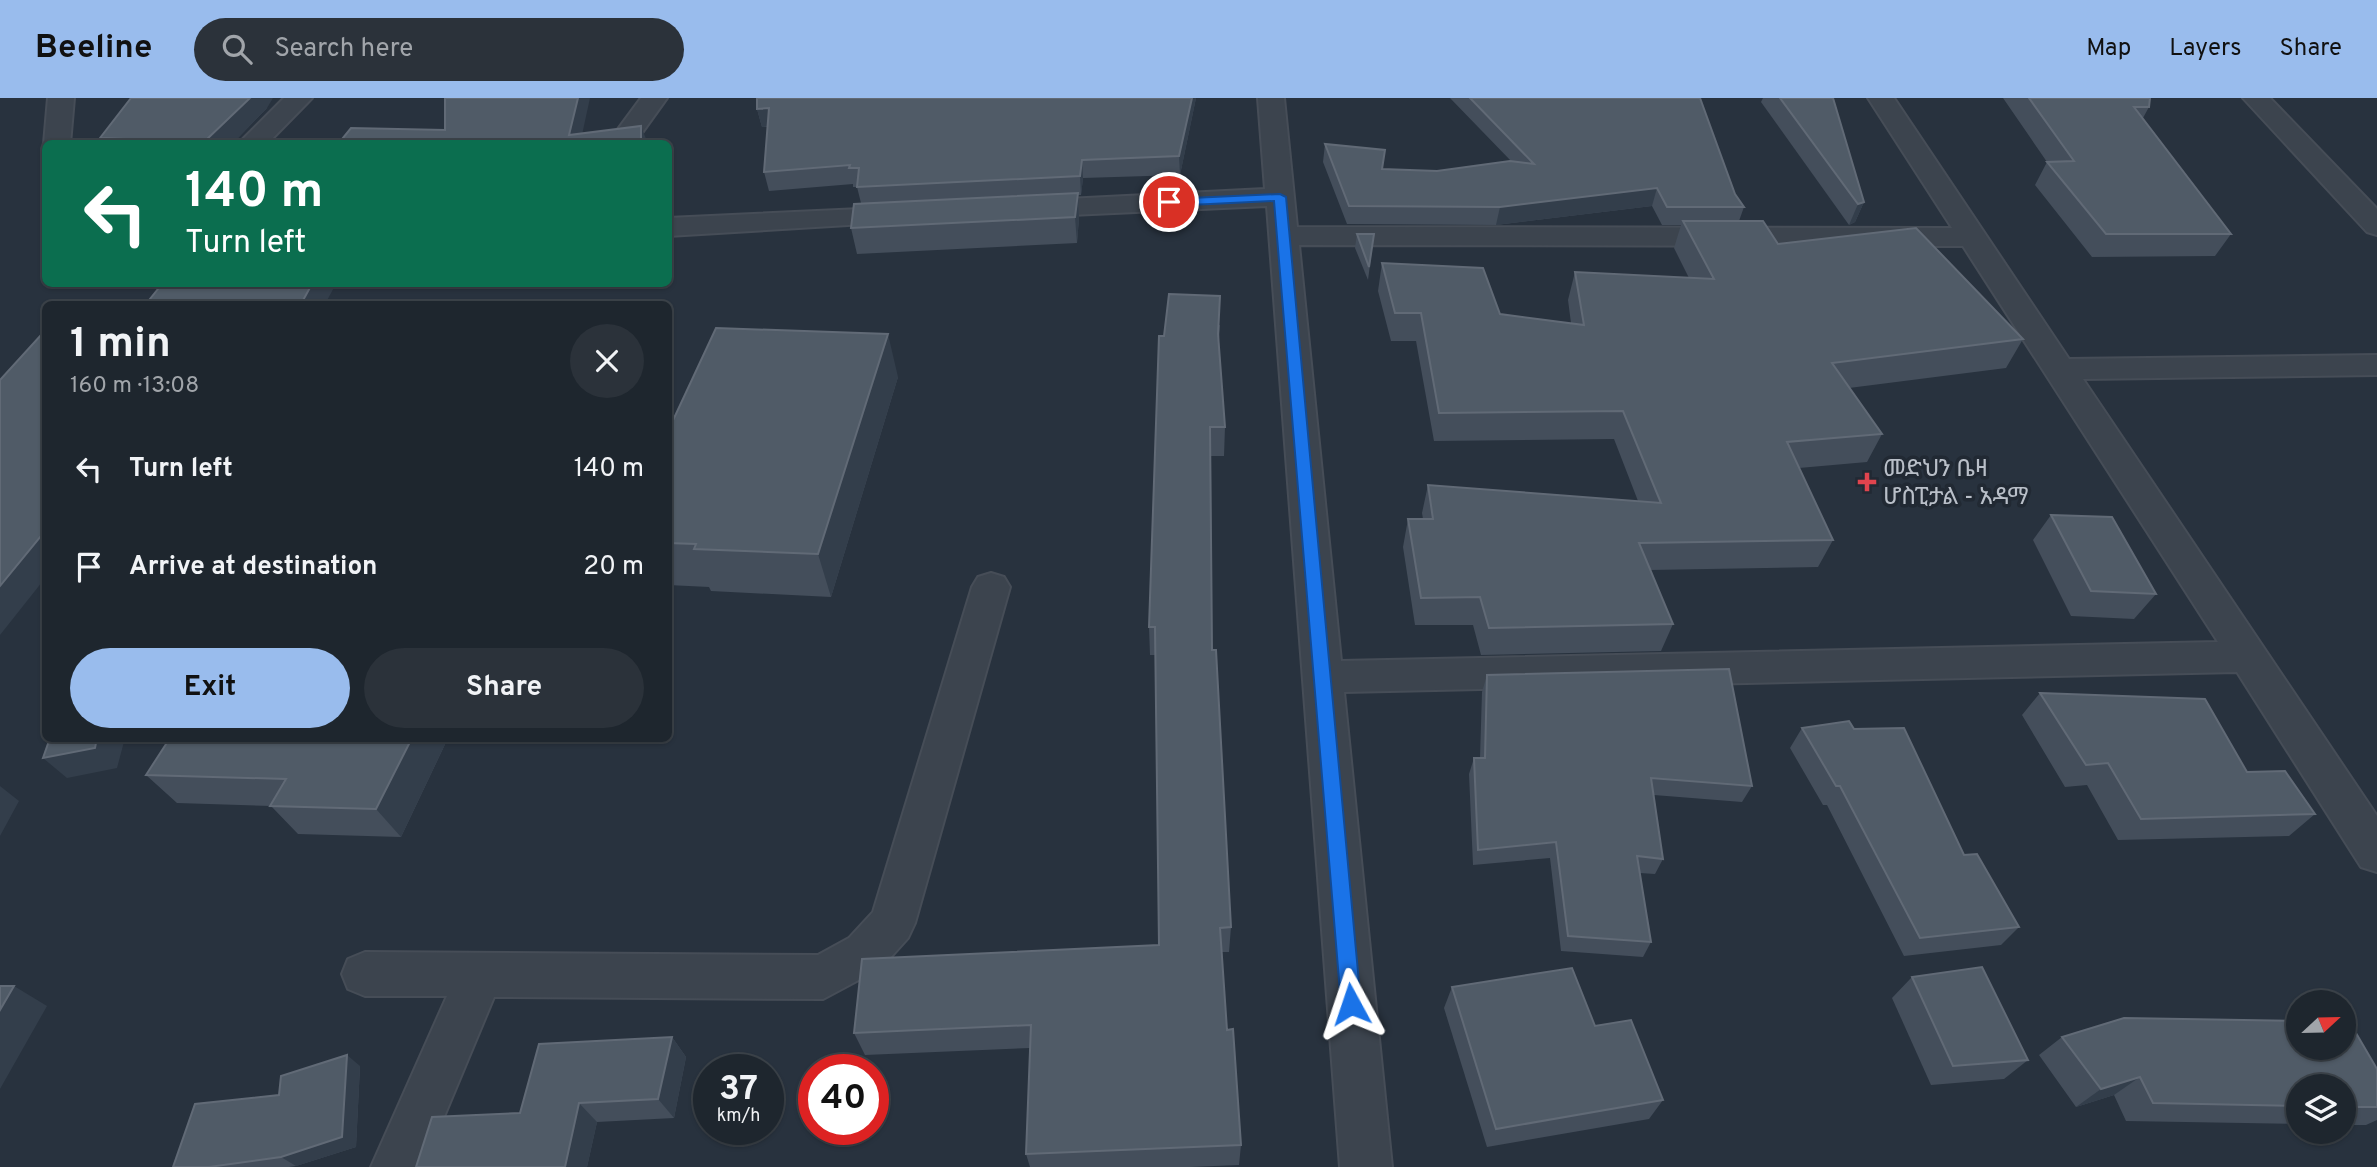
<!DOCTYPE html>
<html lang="en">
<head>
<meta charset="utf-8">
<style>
  body { margin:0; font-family:Overpass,"Noto Sans Ethiopic",sans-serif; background:#2b323a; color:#f1f3f6; height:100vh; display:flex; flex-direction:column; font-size:26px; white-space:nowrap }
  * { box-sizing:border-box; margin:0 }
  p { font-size:23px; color:#a1a5aa }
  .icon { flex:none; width:38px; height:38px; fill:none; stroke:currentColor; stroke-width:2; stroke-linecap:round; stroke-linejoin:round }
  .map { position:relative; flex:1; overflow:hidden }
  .drawer { position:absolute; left:42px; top:203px; width:630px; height:441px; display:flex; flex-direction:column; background:#1e262e; border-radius:10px; box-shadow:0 2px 5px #0004,0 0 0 2px #3c434a }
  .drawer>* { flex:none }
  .hud { position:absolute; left:42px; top:42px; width:630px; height:147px; border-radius:10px; box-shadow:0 2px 5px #0004,0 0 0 2px #3c434a; background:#0b6e4f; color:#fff; overflow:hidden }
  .needle { width:46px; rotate:68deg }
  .fabs { position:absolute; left:2286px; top:892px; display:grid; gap:14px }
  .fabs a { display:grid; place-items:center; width:70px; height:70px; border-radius:50%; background:#1e262e; box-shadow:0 2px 5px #0004,0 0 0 2px #3c434a; font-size:35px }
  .speed { position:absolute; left:693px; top:956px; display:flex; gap:14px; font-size:35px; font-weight:700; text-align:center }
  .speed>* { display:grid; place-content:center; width:91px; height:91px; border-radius:50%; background:#1e262e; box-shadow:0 2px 5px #0004,0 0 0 2px #3c434a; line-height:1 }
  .speed small { font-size:18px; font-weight:400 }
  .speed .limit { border:10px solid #d22; background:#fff; color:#111 }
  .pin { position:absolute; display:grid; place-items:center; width:60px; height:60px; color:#fff; margin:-30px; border:4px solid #fff; border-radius:50%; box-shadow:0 2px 7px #0007 }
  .me { position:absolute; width:77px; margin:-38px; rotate:355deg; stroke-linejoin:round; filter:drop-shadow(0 0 5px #0008) }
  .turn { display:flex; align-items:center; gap:24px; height:147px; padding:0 28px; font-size:32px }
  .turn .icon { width:91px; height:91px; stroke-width:2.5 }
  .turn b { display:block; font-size:49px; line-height:60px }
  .round { display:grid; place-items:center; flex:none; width:74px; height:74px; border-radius:37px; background:#2b323a }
  .headline { display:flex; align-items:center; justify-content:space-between; height:119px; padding:0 28px }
  h1 { font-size:42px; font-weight:700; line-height:52px }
  .button { display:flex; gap:14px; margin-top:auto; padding:14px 28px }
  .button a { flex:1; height:80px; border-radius:42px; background:#99bced; color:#111; font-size:28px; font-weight:700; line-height:80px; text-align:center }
  .button a+a { background:#2b323a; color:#f1f3f6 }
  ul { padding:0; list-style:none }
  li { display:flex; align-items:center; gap:21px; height:98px; padding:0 28px }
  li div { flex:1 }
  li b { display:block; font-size:26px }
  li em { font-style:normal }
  header { display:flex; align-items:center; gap:42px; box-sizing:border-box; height:98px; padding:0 35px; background:#99bced; color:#111 }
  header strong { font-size:33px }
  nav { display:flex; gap:38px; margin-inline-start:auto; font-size:24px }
  .search { width:490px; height:63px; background:#2b323a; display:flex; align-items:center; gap:18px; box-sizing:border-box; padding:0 24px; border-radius:38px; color:#a1a5aa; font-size:26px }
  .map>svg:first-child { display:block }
</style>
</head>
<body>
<header>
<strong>Beeline</strong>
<div class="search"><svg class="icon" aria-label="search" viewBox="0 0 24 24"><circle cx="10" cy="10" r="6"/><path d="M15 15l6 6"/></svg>Search here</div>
<nav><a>Map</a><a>Layers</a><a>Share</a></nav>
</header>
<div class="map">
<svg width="2377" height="1069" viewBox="0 0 2377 1069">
  <rect width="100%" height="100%" fill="#28323e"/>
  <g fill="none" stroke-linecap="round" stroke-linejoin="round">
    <g stroke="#464d57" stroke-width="4">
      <g id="minor">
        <path d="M 48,0 L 74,0 L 70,46 L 46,46 L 46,49 L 44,46 Z"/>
        <path d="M 284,0 L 312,0 L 267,46 L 238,46 Z"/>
        <path d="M 641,0 L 667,0 L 634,46 L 607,46 Z"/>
        <path d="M 1258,0 L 1284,0 L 1297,129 L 1952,130 L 1868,0 L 1894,0 L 2069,261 L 2377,257 L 2377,277 L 2083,281 L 2377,718 L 2377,774 L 2361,769 L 2237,574 L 1344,594 L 1392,1069 L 1340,1069 L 1267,108 L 1027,119 L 1017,117 L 1013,111 L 1017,105 L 1027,103 L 1265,91 ZM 1299,147 L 1963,148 L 2218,544 L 1341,563 Z"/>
        <path d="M 2243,0 L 2270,0 L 2377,111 L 2377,137 L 2367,134 Z"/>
        <path d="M 904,109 L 914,111 L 918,117 L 914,123 L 668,138 L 668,120 Z"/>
        <path d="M 991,475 L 1004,479 L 1010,489 L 915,825 L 908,840 L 881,870 L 823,901 L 494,899 L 423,1069 L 371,1069 L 447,898 L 365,898 L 348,891 L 342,876 L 348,861 L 365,854 L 818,857 L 849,840 L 873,814 L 972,489 L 978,479 Z"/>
      </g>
    </g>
    <use href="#minor" fill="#3c444e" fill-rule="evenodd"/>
  </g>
  <g fill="#444e5b">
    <path d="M 757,0 L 1196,0 L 1180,77 L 1083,80 L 1081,97 L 1078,97 L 1079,120 L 1077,145 L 857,156 L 851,130 L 861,105 L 857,89 L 853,89 L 853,86 L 769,93 L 764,74 L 768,29 L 762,29 L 757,11 Z"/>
    <path d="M 1450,0 L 1700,0 L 1735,96 L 1744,109 L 1739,123 L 1778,146 L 2023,241 L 2006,270 L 1849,290 L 1882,336 L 1867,364 L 1799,370 L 1833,442 L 1818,469 L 1650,472 L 1673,526 L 1661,553 L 1481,557 L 1473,527 L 1415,527 L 1403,449 L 1408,421 L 1423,421 L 1422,415 L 1428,387 L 1638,403 L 1614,341 L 1434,343 L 1416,243 L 1391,243 L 1378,193 L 1382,165 L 1500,216 L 1571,225 L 1568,202 L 1575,174 L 1689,180 L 1674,150 L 1681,127 L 1662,127 L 1652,108 L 1496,127 L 1347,126 L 1323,64 L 1325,46 L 1382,71 L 1437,73 L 1511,63 Z"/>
    <path d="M 1763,0 L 1833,0 L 1864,104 L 1855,124 L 1849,127 L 1761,4 Z"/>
    <path d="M 2003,0 L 2150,0 L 2149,9 L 2143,20 L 2231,136 L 2215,158 L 2092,159 L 2035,87 L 2047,64 Z"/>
    <path d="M 267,10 L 232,46 L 104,46 L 100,40 Z"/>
    <path d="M 1357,136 L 1374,136 L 1368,182 L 1355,150 Z"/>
    <path d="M 1220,227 L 1219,244 L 1225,329 L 1224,358 L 1211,358 L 1212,552 L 1231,829 L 1229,854 L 1222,854 L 1227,932 L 1241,1047 L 1239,1067 L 1190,1069 L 1030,1069 L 1026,1056 L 1030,950 L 865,957 L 854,935 L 1159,847 L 1155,557 L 1150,557 L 1149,529 L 1164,238 Z"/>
    <path d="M 898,279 L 831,499 L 711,493 L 709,489 L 668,487 L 668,333 Z"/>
    <path d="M 2051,417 L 2156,496 L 2134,521 L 2071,518 L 2033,442 Z"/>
    <path d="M 1487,577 L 1752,688 L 1742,704 L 1654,697 L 1663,761 L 1655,776 L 1640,775 L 1651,844 L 1643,859 L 1561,853 L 1550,760 L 1473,767 L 1469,676 L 1474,660 L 1480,660 L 1482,594 Z"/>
    <path d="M 2040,595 L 2247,674 L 2315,716 L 2289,738 L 2118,742 L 2087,687 L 2065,689 L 2022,617 Z"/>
    <path d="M 1802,630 L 1854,631 L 1964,757 L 2019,829 L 2001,847 L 1904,858 L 1827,707 L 1823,707 L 1790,650 Z"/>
    <path d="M 448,640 L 401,739 L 298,736 L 271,708 L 177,705 L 146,677 Z"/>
    <path d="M 1912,879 L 2028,962 L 2004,981 L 1931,987 L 1892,900 Z"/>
    <path d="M 1452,889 L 1595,928 L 1663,1002 L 1649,1021 L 1487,1049 L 1444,910 Z"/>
    <path d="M 672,939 L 686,959 L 674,1020 L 597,1024 L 587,1069 L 416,1069 Z"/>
    <path d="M 2062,939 L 2377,971 L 2377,1022 L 2366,1027 L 2343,1027 L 2343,989 L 2298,989 L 2298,1026 L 2126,1023 L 2114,997 L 2076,1009 L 2039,957 Z"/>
    <path d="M 360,968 L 356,1049 L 296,1068 L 289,1069 L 173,1069 L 279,997 Z"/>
  </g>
  <g fill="#333e4b">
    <path d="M 250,0 L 273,0 L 267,10 L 232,46 L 205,46 L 204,44 Z"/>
    <path d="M 578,0 L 590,0 L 580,46 L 569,37 Z"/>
    <path d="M 1192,0 L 1196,0 L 1180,77 L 1179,58 Z"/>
    <path d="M 769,10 L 774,28 L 762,29 L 757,11 Z"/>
    <path d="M 641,28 L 648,46 L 641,46 Z"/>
    <path d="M 1082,62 L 1083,80 L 1081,97 L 1080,78 Z"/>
    <path d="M 1657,90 L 1652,108 L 1496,127 L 1500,109 Z"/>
    <path d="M 1078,95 L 1079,120 L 1077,145 L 1075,119 Z"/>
    <path d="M 1864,104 L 1855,124 L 1849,127 L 1858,106 Z"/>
    <path d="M 312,186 L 336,186 L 325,206 L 301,206 Z"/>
    <path d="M 888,236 L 898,279 L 831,499 L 818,456 Z"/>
    <path d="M 46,432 L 46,479 L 0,537 L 0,488 Z"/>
    <path d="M 97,640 L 125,640 L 117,670 L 67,680 L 43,660 Z"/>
    <path d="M 412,640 L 448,640 L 401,739 L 376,711 Z"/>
    <path d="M 0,688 L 19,703 L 0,738 Z"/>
    <path d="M 14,888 L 47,908 L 0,991 L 0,912 Z"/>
    <path d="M 672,939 L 686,959 L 674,1020 L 658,1001 Z"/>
    <path d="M 347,957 L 360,968 L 356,1049 L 296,1068 L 281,1059 Z"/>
    <path d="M 2140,979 L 2114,997 L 2076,1009 L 2101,991 Z"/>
    <path d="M 579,1005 L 597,1024 L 587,1069 L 565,1069 Z"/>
  </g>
  <g fill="#505b67" stroke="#616a76" stroke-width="2">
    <path d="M 131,0 L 250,0 L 204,44 L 100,40 Z"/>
    <path d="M 445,0 L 578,0 L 569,37 L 641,28 L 641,46 L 338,46 L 351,30 L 445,32 Z"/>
    <path d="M 757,0 L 1192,0 L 1179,58 L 1082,62 L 1080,78 L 857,89 L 859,70 L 849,70 L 850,67 L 764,74 L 769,10 L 757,11 Z"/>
    <path d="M 1470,0 L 1700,0 L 1735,96 L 1744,109 L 1667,109 L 1657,90 L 1500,109 L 1349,108 L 1325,46 L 1385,52 L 1382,71 L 1437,73 L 1510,63 L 1534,66 Z"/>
    <path d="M 1780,0 L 1833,0 L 1864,104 L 1858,106 Z"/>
    <path d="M 2029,0 L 2150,0 L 2149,9 L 2134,9 L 2231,136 L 2106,136 L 2047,64 L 2074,63 Z"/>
    <path d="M 1078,95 L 1075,119 L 851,130 L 854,106 Z"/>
    <path d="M 1683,123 L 1763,123 L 1778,146 L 1916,130 L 2023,241 L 1832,265 L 1882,336 L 1787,344 L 1833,442 L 1639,445 L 1673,526 L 1489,530 L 1480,499 L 1421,500 L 1408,421 L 1433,421 L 1428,387 L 1661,405 L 1623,313 L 1439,315 L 1421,215 L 1395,215 L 1382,165 L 1483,170 L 1500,216 L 1584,227 L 1575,174 L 1714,181 Z"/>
    <path d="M 1357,136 L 1374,136 L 1369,169 Z"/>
    <path d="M 162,186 L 312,186 L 301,206 L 146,206 Z"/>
    <path d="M 1169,196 L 1220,198 L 1218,236 L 1225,329 L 1210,329 L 1212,552 L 1216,552 L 1231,829 L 1220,830 L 1227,932 L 1233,931 L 1241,1047 L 1026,1056 L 1031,927 L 854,935 L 862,861 L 1159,847 L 1155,529 L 1149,529 L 1159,238 L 1164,238 Z"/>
    <path d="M 716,230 L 888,236 L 818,456 L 694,451 L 696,446 L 668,445 L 668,333 Z"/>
    <path d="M 41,237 L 46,237 L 46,432 L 0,488 L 0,282 Z"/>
    <path d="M 2051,417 L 2112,419 L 2156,496 L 2091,493 Z"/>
    <path d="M 1729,571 L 1752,688 L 1651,680 L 1663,761 L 1637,758 L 1651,844 L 1568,838 L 1556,744 L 1478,752 L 1474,660 L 1485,660 L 1487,577 Z"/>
    <path d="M 2040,595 L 2205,601 L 2247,674 L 2285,673 L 2315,716 L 2141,721 L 2108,665 L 2086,667 Z"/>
    <path d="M 1849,623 L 1854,631 L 1904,630 L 1964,757 L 1977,756 L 2019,829 L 1920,840 L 1840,688 L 1836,688 L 1802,630 Z"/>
    <path d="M 50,640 L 97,640 L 95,650 L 43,660 Z"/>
    <path d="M 170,640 L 412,640 L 376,711 L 270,708 L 286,681 L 146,677 Z"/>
    <path d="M 1982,869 L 2028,962 L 1953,968 L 1912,879 Z"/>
    <path d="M 1572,870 L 1595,928 L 1631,922 L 1663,1002 L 1496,1031 L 1452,889 Z"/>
    <path d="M 0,888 L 14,888 L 0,912 Z"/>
    <path d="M 2124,920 L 2298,923 L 2298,950 L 2343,950 L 2343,923 L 2349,923 L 2377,971 L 2377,1009 L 2343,1009 L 2343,989 L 2298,989 L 2298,1008 L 2153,1005 L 2140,979 L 2101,991 L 2062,939 Z"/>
    <path d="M 672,939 L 658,1001 L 579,1005 L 565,1069 L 416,1069 L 432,1019 L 520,1015 L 539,946 Z"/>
    <path d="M 347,957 L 342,1039 L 281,1059 L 209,1069 L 173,1069 L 195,1006 L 279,997 L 281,978 Z"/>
  </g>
  <path fill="#1a73e8" stroke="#114b97" stroke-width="2" d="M 1280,96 L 1286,99 L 1361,906 L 1358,912 L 1351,915 L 1344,912 L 1341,906 L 1274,103 L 1169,108 L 1163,104 L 1169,101 Z"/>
  <path fill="#e0444e" stroke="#212933" stroke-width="2.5" d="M1863.5 373.5h7v7h7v7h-7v7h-7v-7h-7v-7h7z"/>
  <g text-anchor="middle" stroke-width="7" stroke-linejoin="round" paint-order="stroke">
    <g font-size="24" fill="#b9bfc8" stroke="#212933" text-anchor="start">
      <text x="1883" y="378">መድህን ቤዛ<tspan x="1883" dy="28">ሆስፒታል - አዳማ</tspan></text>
    </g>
  </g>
</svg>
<div class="fabs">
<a><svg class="needle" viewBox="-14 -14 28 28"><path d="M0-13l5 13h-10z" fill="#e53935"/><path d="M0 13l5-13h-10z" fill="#a1a5aa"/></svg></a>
<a><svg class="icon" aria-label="layers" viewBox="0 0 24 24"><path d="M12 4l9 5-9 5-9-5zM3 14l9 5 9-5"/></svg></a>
</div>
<div class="speed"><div>37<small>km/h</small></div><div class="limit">40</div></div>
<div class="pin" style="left:1169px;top:104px;background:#d93025"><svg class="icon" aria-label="arrive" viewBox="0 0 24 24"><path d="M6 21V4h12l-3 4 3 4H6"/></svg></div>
<svg class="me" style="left:1351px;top:906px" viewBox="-20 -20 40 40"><path d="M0-17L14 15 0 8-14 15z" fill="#1a73e8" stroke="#fff" stroke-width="4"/></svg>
<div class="hud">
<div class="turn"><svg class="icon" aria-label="left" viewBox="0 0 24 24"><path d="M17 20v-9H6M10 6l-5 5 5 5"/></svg><div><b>140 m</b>Turn left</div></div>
</div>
<section class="drawer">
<div class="headline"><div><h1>1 min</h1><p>160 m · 13:08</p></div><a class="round"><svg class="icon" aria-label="close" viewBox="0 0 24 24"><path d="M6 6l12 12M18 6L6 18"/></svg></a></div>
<ul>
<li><svg class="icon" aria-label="left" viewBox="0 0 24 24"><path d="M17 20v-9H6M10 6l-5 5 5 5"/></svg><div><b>Turn left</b></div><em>140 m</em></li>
<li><svg class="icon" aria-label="arrive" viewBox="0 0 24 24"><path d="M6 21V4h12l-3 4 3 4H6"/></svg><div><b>Arrive at destination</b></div><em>20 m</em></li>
</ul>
<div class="button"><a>Exit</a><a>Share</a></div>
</section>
</div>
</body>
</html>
